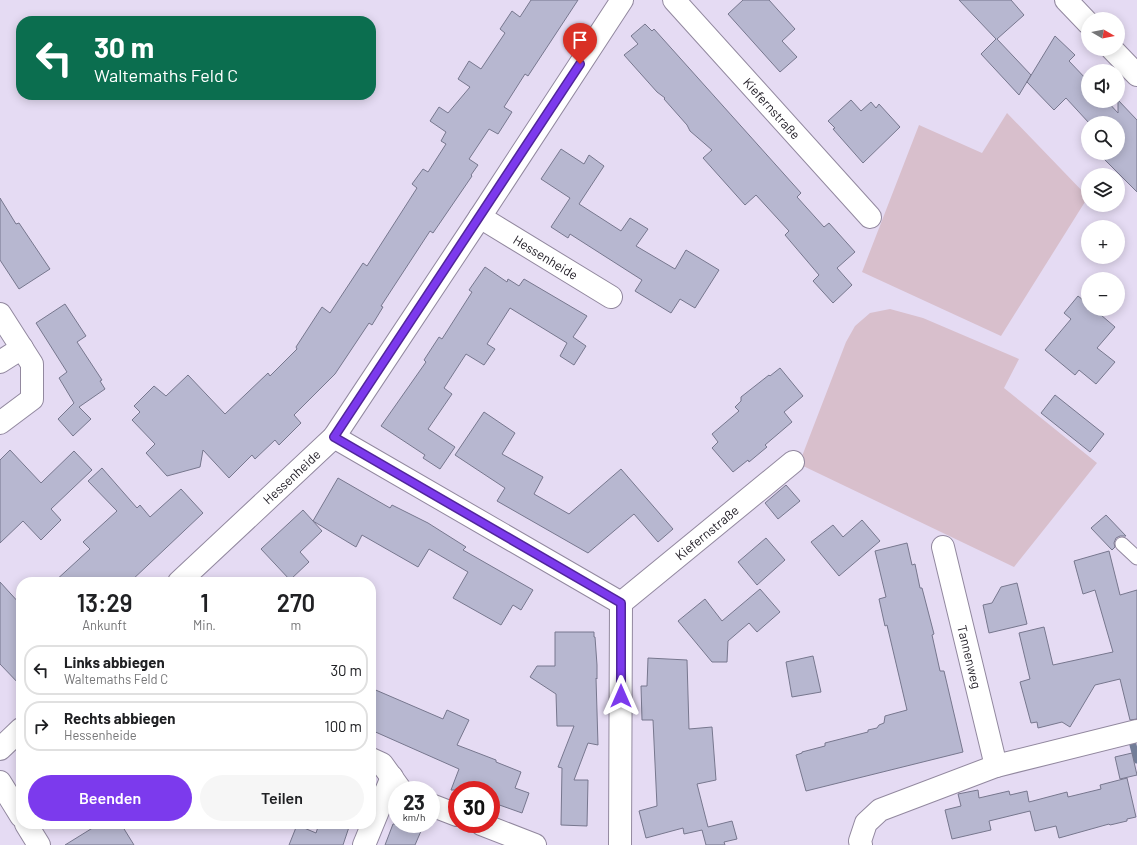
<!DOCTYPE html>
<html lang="de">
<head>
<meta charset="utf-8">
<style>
  body { margin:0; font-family:Barlow,sans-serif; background:#f6f6f6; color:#202124; height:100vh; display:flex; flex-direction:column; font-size:15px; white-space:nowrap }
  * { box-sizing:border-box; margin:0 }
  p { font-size:13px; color:#757577 }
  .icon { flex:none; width:22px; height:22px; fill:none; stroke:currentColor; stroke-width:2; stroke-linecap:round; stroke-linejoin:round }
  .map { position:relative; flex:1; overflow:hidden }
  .drawer { position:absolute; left:16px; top:577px; width:360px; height:252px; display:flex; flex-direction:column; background:#fff; border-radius:16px; box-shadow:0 2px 10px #0003 }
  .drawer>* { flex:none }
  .top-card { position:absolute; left:16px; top:16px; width:360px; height:84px; border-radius:16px; box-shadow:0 2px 10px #0003; background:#0b6e4f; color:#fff; overflow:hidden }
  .needle { width:26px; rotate:99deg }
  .fabs { position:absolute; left:1081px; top:12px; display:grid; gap:8px }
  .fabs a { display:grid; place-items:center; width:44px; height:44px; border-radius:50%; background:#fff; box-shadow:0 2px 10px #0003; font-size:20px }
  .speed { position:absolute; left:388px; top:781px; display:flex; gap:8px; font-size:20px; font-weight:700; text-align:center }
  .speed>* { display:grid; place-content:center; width:52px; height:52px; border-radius:50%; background:#fff; box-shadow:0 2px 10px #0003; line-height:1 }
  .speed small { font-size:10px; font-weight:400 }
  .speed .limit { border:6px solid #d22; background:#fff; color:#111 }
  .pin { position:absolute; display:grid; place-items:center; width:34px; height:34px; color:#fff; margin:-41px -17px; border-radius:50% 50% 50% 0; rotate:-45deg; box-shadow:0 0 4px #0007 }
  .pin .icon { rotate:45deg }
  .me { position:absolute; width:44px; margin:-22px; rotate:0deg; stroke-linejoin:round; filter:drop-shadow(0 0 3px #0008) }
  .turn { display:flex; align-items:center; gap:14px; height:84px; padding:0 12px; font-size:18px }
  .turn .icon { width:52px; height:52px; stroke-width:2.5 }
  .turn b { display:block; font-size:28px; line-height:34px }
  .eta { display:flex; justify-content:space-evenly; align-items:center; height:68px; text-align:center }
  .eta b { font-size:24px; font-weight:600; line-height:28px }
  .action { display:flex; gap:8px; margin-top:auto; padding:8px 12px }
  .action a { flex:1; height:46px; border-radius:24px; background:#7c3aed; color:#fff; font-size:16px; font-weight:600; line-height:46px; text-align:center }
  .action a+a { background:#f6f6f6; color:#202124 }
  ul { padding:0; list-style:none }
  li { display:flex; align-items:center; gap:12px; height:50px; margin:0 8px 6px; padding:0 4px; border:2px solid #e0e0e0; border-radius:16px }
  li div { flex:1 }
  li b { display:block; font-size:15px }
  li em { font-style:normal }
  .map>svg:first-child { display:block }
</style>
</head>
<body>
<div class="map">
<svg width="1137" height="845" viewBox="0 0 1137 845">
  <rect width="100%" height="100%" fill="#e5dbf3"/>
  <g fill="#d8bfcc">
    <path d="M 1007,113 L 1088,197 L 1001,336 L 862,272 L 919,125 L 982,153 Z"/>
    <path d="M 890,309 L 923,318 L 1019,359 L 1004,388 L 1097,463 L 1014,567 L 799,464 L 846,342 L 855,326 L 870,313 Z"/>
  </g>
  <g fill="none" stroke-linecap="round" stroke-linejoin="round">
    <path stroke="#727d98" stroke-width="7" d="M 1133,745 L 1137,760"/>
  </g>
  <g fill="#b7b7d0" stroke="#77778e">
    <path d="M 531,0 L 578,0 L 528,76 L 525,74 L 504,107 L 512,112 L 498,134 L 489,129 L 469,159 L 478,165 L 471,175 L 472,176 L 433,233 L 430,231 L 381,306 L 383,307 L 372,325 L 369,323 L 335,374 L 294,415 L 301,423 L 279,445 L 275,440 L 255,459 L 252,455 L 229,478 L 203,450 L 200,467 L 167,476 L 146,453 L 155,444 L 132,420 L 140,412 L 134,406 L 154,386 L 166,396 L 188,375 L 225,414 L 268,373 L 270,376 L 297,349 L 296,347 L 322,307 L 330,313 L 363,263 L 367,266 L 417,188 L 412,184 L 423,169 L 428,172 L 446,144 L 441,141 L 446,132 L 430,121 L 439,107 L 448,113 L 470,87 L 458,79 L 469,61 L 481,69 L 505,33 L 500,29 L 512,11 L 520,17 Z"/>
    <path d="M 743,0 L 769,0 L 795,29 L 782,41 L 797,57 L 780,72 L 728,14 Z"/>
    <path d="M 959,0 L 1011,0 L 1024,15 L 997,39 L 1031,75 L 1019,95 L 981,54 L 996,39 Z"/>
    <path d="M 645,24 L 652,31 L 654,29 L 801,193 L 797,197 L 824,227 L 829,223 L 855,252 L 837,268 L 852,285 L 833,303 L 813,281 L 819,275 L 785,235 L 789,231 L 756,195 L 745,205 L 703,158 L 712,150 L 690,131 L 687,125 L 664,99 L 665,98 L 657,92 L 624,55 L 638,44 L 631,36 Z"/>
    <path d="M 1055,36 L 1075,55 L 1069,61 L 1088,81 L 1088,101 L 1107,101 L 1118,113 L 1118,100 L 1137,120 L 1137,192 L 1098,153 L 1118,153 L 1118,123 L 1089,123 L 1066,98 L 1054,110 L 1027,82 Z"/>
    <path d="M 851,100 L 861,111 L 871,102 L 876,108 L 879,104 L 900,127 L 863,163 L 833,129 L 835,128 L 828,121 Z"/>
    <path d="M 561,149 L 584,164 L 589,155 L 604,166 L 579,204 L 621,231 L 630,218 L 648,229 L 636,246 L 675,269 L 686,250 L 719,270 L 695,308 L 680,299 L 671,313 L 635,291 L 642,280 L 570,234 L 568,238 L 551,227 L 570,198 L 541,179 Z"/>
    <path d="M 0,198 L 16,224 L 19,223 L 50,269 L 19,289 L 0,260 Z"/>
    <path d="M 485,267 L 507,282 L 508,279 L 519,286 L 524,279 L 587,316 L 573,337 L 586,346 L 574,365 L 560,356 L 567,343 L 510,308 L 487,344 L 495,349 L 484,365 L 466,354 L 444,388 L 452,394 L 428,429 L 455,447 L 440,469 L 423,458 L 425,455 L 381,426 L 426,362 L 424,360 L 439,337 L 442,339 L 472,292 L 469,290 Z"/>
    <path d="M 1078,296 L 1088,304 L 1088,309 L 1094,309 L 1115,327 L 1097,348 L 1115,362 L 1096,384 L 1079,370 L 1075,375 L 1045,350 L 1071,319 L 1064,313 Z"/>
    <path d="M 65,304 L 86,336 L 77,342 L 102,380 L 100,381 L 105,389 L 79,407 L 91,419 L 73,436 L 58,419 L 74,403 L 59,378 L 67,372 L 36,323 Z"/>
    <path d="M 780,368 L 803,396 L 784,412 L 792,422 L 765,445 L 767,447 L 749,462 L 748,460 L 733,472 L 712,448 L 718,442 L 712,434 L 739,411 L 735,407 L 741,401 L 741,397 L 769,375 L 770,376 Z"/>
    <path d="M 1055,395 L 1104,434 L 1090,452 L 1041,413 Z"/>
    <path d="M 484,412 L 515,433 L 502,454 L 543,477 L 534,494 L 569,514 L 621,469 L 673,529 L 658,542 L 634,514 L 588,553 L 497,501 L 505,488 L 455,455 Z"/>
    <path d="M 10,450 L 41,483 L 74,451 L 92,470 L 51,509 L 61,520 L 41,540 L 23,521 L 0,543 L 0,460 Z"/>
    <path d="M 102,468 L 137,508 L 140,505 L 150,517 L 181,489 L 203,513 L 130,582 L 54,582 L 90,549 L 83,542 L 117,511 L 88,481 Z"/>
    <path d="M 338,478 L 390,508 L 392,505 L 428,523 L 466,547 L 463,550 L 533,590 L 521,610 L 513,605 L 501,625 L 453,598 L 468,572 L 429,549 L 418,567 L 362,535 L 356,547 L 313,521 Z"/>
    <path d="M 786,485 L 800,501 L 778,519 L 765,503 Z"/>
    <path d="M 303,510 L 322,531 L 300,552 L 309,562 L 290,580 L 261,549 Z"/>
    <path d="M 1106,515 L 1126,536 L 1120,536 L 1116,538 L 1114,543 L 1115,547 L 1112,550 L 1091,528 Z"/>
    <path d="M 862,520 L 880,541 L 839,576 L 811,542 L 833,525 L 843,537 Z"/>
    <path d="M 766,538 L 785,560 L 757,585 L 738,562 Z"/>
    <path d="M 907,543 L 912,565 L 915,564 L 920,588 L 922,588 L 934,634 L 932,635 L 940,671 L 944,671 L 963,752 L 806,791 L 796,755 L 802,753 L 802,752 L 825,746 L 825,743 L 868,732 L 868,730 L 877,728 L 879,725 L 884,723 L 885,716 L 907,710 L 887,625 L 885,626 L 879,599 L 886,597 L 875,551 Z"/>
    <path d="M 1109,551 L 1120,595 L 1137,590 L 1137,719 L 1130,720 L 1120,679 L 1095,685 L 1070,727 L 1062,722 L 1038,728 L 1037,722 L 1031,723 L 1020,682 L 1030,679 L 1019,633 L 1044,627 L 1053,665 L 1113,652 L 1095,590 L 1083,594 L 1074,561 Z"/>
    <path d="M 0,582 L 21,605 L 21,686 L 0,664 Z"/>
    <path d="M 1017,583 L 1027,624 L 989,633 L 983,605 L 992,603 L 1001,587 Z"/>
    <path d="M 760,589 L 780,612 L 757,632 L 749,623 L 728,641 L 727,662 L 712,662 L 678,621 L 705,599 L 722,621 Z"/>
    <path d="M 555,632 L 594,632 L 594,637 L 595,637 L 597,665 L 597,679 L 596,678 L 598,745 L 588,743 L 574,780 L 588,780 L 587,826 L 561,825 L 562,768 L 558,767 L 574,726 L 557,726 L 556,694 L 530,677 L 537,666 L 555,666 Z"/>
    <path d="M 813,656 L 821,692 L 792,697 L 786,662 Z"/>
    <path d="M 648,658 L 687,660 L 689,729 L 712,727 L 716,780 L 697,784 L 708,827 L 732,821 L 737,839 L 724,842 L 725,845 L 706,845 L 702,830 L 684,834 L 683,828 L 646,838 L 639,811 L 657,806 L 653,720 L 642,720 L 641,686 L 647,686 Z"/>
    <path d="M 371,688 L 443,719 L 447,710 L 469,720 L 457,745 L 496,760 L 496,762 L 521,772 L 515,788 L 529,793 L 522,813 L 491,802 L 491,790 L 451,790 L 459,769 L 371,730 Z"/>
    <path d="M 1132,753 L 1137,775 L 1120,779 L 1115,757 Z"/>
    <path d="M 1127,778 L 1136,817 L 1127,819 L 1127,821 L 1110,825 L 1109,824 L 1059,838 L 1056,826 L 1035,831 L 1030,811 L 989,821 L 991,830 L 952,839 L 945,810 L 961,806 L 958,794 L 978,790 L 979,798 L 1009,791 L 1010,795 L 1027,791 L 1029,802 L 1067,792 L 1068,797 L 1101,789 L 1100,785 Z"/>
    <path d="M 99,824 L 121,824 L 134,845 L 65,845 Z"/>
    <path d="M 319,824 L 350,824 L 343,845 L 289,845 L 297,825 L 316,833 Z"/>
    <path d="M 393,824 L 424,824 L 415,845 L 385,845 Z"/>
  </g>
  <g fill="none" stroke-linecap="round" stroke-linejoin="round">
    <g stroke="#92889f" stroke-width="15">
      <path id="service" d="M 1122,544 L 1137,558"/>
    </g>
    <g stroke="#92889f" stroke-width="24">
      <g id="minor">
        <path id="s1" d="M 674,0 L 870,217"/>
        <path d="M 1066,0 L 1088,23"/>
        <path d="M 1112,49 L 1137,75"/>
        <path id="s2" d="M 480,217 L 611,297"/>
        <path d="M 0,314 L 32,364 L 32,399 L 0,423"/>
        <path d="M 0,362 L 22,348"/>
        <path d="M 334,437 L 621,603"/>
        <path id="s3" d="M 943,547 L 996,766"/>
        <path id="s4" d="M 179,582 L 334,437 L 480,217 L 622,0"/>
        <path id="s5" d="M 621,603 L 793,462"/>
        <path d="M 0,749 L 21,729"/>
        <path d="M 371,759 L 382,764 L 400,789"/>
        <path d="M 0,782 L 21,816"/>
        <path d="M 431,805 L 457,815"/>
        <path d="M 26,824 L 39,845"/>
        <path d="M 481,824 L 535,845"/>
        <path d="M 364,845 L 392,777"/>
        <path d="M 620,845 L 621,603"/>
        <path d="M 861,845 L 860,841 L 866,823 L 880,810 L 996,766 L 1137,731"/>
      </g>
    </g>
    <use href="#service" stroke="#fff" stroke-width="13"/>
    <use href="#minor" stroke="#fff" stroke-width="22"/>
  </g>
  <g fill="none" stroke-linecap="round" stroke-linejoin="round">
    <g stroke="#51269a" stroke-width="10">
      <path id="route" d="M 580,64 L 334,437 L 621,603 L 621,696"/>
    </g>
    <use href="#route" stroke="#7c3aed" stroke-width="7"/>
  </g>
  <g text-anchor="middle" stroke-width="3.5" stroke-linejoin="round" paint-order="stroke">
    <g font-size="13" fill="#1f1b24" stroke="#fff">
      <text dy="5" stroke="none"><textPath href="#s1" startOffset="146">Kiefernstraße</textPath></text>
      <text dy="5" stroke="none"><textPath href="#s2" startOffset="77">Hessenheide</textPath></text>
      <text dy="5" stroke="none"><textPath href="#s4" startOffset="154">Hessenheide</textPath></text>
      <text dy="5" stroke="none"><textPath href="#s5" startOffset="111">Kiefernstraße</textPath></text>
      <text dy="5" stroke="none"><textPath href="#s3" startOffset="113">Tannenweg</textPath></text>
    </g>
  </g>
</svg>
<div class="fabs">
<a><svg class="needle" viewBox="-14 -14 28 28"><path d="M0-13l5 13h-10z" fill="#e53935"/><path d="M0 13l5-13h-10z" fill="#757577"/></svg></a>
<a><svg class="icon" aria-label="sound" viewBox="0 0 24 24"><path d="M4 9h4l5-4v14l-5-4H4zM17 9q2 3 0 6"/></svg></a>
<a><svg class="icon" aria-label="search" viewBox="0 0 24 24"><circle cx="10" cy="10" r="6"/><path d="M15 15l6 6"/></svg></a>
<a><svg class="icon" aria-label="layers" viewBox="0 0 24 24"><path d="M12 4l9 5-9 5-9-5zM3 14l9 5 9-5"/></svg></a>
<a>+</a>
<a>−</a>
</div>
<div class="speed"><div>23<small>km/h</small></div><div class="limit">30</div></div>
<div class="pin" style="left:580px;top:64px;background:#d93025"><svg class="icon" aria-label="arrive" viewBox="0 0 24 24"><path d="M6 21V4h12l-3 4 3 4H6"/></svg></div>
<svg class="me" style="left:621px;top:696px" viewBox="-20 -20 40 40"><path d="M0-17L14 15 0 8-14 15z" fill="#7c3aed" stroke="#fff" stroke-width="4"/></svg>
<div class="top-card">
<div class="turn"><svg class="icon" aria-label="left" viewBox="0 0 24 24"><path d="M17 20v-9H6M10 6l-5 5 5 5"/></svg><div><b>30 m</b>Waltemaths Feld C</div></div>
</div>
<section class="drawer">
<div class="eta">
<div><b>13:29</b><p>Ankunft</p></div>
<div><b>1</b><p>Min.</p></div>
<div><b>270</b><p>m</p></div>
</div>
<ul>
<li><svg class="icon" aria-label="left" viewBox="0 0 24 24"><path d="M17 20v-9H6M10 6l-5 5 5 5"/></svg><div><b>Links abbiegen</b><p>Waltemaths Feld C</p></div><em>30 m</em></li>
<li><svg class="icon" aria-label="right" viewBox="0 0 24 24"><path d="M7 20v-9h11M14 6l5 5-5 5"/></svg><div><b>Rechts abbiegen</b><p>Hessenheide</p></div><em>100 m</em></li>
</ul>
<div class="action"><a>Beenden</a><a>Teilen</a></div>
</section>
</div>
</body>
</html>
